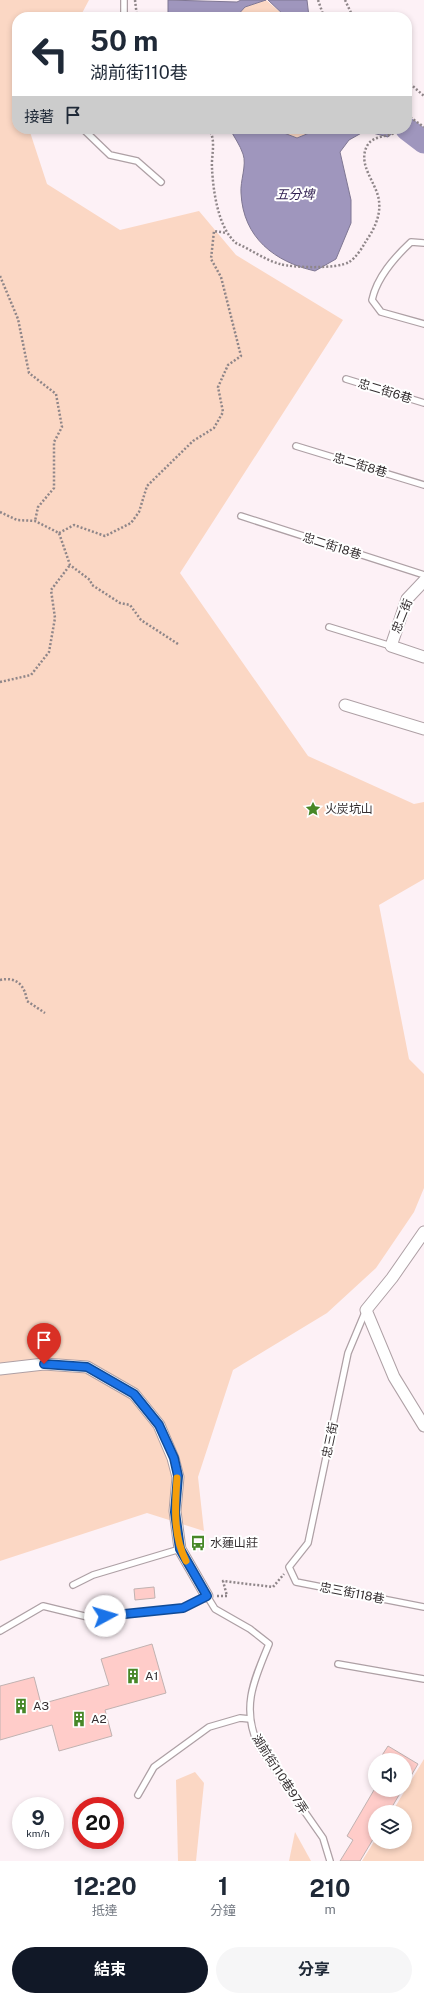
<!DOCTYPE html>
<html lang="zh-TW">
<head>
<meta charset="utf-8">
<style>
  body { margin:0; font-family:"Public Sans","Noto Sans TC",sans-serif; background:#f6f6f7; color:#1f2937; height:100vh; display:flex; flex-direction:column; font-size:15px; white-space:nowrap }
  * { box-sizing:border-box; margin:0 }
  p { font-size:13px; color:#747a83 }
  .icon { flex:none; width:22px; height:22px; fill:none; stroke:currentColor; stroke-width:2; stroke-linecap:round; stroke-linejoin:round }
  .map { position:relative; height:1861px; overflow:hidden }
  .panel { display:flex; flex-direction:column; background:#fff; flex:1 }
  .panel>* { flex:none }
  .guide { position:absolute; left:12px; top:12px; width:400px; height:122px; border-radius:16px; box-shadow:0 2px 6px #0003; background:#fff; color:#1f2937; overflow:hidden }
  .fabs { position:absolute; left:368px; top:1753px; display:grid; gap:8px }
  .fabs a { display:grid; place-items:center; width:44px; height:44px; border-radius:50%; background:#fff; box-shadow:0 2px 6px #0003; font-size:20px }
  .speed { position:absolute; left:12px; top:1797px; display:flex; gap:8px; font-size:20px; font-weight:700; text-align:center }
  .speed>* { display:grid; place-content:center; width:52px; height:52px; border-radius:50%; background:#fff; box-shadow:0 2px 6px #0003; line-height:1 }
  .speed small { font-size:10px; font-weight:400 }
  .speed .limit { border:6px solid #d22; background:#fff; color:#111 }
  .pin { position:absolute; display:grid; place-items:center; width:34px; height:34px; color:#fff; margin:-41px -17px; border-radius:50% 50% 50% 0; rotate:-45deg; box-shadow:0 0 4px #0007 }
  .pin .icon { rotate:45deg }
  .me { position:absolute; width:44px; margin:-22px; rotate:84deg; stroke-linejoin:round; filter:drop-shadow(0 0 3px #0008) }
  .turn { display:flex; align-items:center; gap:14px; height:84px; padding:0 12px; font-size:18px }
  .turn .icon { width:52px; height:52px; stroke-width:2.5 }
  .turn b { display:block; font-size:28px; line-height:34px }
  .then { display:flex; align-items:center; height:38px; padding:0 12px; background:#0003; gap:8px; font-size:15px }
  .eta { display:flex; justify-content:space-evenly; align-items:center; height:68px; text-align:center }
  .eta b { font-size:24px; font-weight:700; line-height:28px }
  .cta { display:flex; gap:8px; margin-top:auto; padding:8px 12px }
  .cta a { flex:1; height:46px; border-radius:24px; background:#111827; color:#fff; font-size:16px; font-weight:700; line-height:46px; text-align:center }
  .cta a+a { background:#f6f6f7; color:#1f2937 }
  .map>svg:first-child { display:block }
</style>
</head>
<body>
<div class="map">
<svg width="424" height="1861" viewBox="0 0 424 1861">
  <rect width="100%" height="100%" fill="#fdf1f6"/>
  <g fill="#fbd7c4">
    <path d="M 0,0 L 89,0 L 80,17 L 17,17 L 17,129 L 29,129 L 47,184 L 120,230 L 199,211 L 236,255 L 343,320 L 180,573 L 308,756 L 414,804 L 424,802 L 424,879 L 379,905 L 409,1059 L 424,1074 L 424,1188 L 414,1212 L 376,1268 L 327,1313 L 233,1370 L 198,1477 L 204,1531 L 147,1513 L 0,1561 Z"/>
    <path d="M 266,0 L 286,17 L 236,17 L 245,7 Z"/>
    <path d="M 281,129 L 319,129 L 297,138 L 284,133 Z"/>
    <path d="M 424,1759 L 424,1861 L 362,1861 L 375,1840 L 375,1842 L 405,1842 L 405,1812 L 392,1812 Z"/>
    <path d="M 195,1772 L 204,1783 L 196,1861 L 178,1861 L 176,1780 Z"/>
    <path d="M 295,1832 L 311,1861 L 289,1861 Z"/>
  </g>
  <g fill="#9f96bd" stroke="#7f7793">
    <path d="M 168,0 L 237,2 L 241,0 L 266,0 L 245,7 L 236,17 L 168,17 Z"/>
    <path d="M 268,0 L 307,0 L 309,17 L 286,17 Z"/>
    <path d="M 230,129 L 281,129 L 284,133 L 297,138 L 319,129 L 397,129 L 388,137 L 365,131 L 349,140 L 340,152 L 351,200 L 351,223 L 336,259 L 315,271 C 275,262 243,238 241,193 C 240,181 247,165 243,154 C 240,145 234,137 230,129 Z"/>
  </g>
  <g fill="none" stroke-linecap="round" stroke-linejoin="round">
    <path stroke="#9f96bd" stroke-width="23" d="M 407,129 L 424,142"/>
  </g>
  <g fill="#ffccc9" stroke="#c1b2b1">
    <path d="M 154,1587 L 155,1598 L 135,1600 L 134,1589 Z"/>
    <path d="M 152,1644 L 166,1693 L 105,1710 L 112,1736 L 59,1751 L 52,1725 L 0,1740 L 0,1686 L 34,1677 L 41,1704 L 109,1685 L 101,1659 Z"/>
    <path d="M 388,1746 L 418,1764 L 405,1786 L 405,1760 L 379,1760 Z"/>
    <path d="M 374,1790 L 402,1790 L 389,1812 L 375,1812 L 375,1836 L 360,1861 L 340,1861 L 353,1840 L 347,1836 Z"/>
  </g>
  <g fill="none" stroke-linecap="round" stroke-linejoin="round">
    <g stroke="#aea0a5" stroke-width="8">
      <g id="lane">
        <path d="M 124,17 L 124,0"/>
        <path d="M 83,129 L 110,155 L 137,161 L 161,182"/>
        <path d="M 424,243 L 411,242 C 394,258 377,277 372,300 L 381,312 L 424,324"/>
        <path d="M 346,379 L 424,403"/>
        <path d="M 296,446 L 424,485"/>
        <path d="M 241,516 L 424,575"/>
        <path d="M 329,627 L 391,646"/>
        <path d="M 366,1310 L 348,1353 L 308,1543 L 289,1567 L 296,1582 L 424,1607"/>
        <path d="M 73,1585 L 93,1575 L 180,1549"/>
        <path d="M 0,1631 L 43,1606 L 92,1618 L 183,1608 L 207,1596 L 215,1609 L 250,1629 L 269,1644 C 254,1680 241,1707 258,1745 L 323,1838 L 330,1861"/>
        <path d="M 338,1664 L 424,1679"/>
        <path d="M 138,1795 L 154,1767 L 209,1727 L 240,1718 L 250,1719"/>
      </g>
    </g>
    <g stroke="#aea0a5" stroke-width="13">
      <g id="street">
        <path d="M 424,581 L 407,599 L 391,646 L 424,657"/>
        <path d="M 345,705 L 424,729"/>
        <path d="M 424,1232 L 392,1278 L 366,1310 L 394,1377 L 424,1426"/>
        <path d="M 0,1369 L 44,1364 L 87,1367 L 134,1394 L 159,1425 L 173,1458 L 178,1477 L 175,1511 L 180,1549 L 207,1596"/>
      </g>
    </g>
    <g stroke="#8f8689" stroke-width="2.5" stroke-dasharray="2 2" stroke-linecap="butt">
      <path d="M 135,0 L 137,17"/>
      <path d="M 318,0 L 324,17"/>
      <path d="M 345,0 L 353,17"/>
      <path d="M 407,81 L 424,96"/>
      <path d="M 407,115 L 424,127"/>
      <path d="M 407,123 L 412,118"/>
      <path d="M 208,129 C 217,138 211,156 212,168 C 213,190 218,228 236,243 C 250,249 265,260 280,264 C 293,268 338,269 349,262 C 356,258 362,248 366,241 C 374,230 381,215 379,201 C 377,183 357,165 367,146 C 373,134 392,138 401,129"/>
      <path d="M 0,276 L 18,319 L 29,373 L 56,394 L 62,427 L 54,442 L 54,488 L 38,507 L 35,521"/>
      <path d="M 0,512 L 17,520 L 35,521 L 59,533 L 70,565 L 90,580 L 92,585 L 120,603 L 130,605 L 141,620 L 178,644"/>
      <path d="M 59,533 L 74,525 L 105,536 L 131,523 L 139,512 L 147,486 L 193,441 L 214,428 L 223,412 L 218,387 L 228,365 L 241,356 L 221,277 L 211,259 L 214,231 L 227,233"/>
      <path d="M 0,682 L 31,675 L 49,652 L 55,618 L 51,590 L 70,565"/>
      <path d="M 0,980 C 17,976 25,986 27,1001 L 45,1013"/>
      <path d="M 217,1596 L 227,1596 L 223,1581 L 273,1587 L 284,1574"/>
    </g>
    <use href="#lane" stroke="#fff" stroke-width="5.5"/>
    <use href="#street" stroke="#fff" stroke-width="11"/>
  </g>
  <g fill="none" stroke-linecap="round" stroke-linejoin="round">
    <g stroke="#114b97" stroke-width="10">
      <path id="route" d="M 44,1364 L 87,1367 L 134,1394 L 159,1425 L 174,1458 L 178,1476 L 175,1512 L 180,1549 L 207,1596 L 183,1608 L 105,1616"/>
    </g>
    <use href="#route" stroke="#1a73e8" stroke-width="7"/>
    <path stroke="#f59e0b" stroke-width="7" d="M 177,1478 C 175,1506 173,1536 186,1561"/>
  </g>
  <defs>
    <g id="sight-bare" transform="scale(1.2)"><path d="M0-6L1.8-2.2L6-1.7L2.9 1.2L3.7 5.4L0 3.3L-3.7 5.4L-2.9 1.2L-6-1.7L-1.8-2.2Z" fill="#478727" stroke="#fff" stroke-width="2.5" paint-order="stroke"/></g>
    <g id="bus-bare" transform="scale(1.2)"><path d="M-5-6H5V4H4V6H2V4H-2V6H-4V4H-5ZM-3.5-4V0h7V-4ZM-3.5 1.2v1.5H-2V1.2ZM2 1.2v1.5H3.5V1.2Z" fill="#478727" stroke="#fff" stroke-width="2.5" paint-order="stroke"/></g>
    <g id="building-bare" transform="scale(1.2)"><path d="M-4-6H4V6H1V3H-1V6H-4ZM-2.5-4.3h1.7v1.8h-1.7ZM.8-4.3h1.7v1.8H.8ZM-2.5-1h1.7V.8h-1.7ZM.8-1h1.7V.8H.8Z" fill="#478727" stroke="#fff" stroke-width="2.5" paint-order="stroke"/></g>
  </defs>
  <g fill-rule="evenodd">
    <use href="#sight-bare" x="313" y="809"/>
    <use href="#bus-bare" x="198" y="1543"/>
    <use href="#building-bare" x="133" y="1676"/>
    <use href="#building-bare" x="21" y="1706"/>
    <use href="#building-bare" x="79" y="1719"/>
  </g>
  <g text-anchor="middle" stroke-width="4" stroke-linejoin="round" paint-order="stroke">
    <g font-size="12" fill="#342e30" stroke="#fff">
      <text transform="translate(385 391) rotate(17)" y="4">忠二街6巷</text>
      <text transform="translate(360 465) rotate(17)" y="4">忠二街8巷</text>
      <text transform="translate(332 546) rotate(18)" y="4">忠二街18巷</text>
      <text transform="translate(402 616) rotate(-68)" y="4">忠二街</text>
      <text transform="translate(330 1440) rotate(-78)" y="4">忠三街</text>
      <text transform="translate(352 1593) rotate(11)" y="4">忠三街118巷</text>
      <text transform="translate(280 1774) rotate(57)" y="4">湖前街110巷97弄</text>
    </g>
    <g font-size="12" fill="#342e30" stroke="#fff" text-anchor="start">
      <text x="325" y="813">火炭坑山</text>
      <text x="210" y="1547">水蓮山莊</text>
      <text x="145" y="1680">A1</text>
      <text x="33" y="1710">A3</text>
      <text x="91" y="1723">A2</text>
    </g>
    <g font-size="13" font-style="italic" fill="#2f1e50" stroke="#fff">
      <text x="295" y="199">五分埤</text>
    </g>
  </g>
</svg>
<div class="fabs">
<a><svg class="icon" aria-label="sound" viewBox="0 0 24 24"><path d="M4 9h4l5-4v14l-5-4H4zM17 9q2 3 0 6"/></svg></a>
<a><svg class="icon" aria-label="layers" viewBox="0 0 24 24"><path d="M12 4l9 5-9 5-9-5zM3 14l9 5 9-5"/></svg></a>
</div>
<div class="speed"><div>9<small>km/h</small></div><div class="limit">20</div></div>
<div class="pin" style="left:44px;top:1364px;background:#d93025"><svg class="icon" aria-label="arrive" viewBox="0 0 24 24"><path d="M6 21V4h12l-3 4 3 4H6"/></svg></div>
<svg class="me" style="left:105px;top:1616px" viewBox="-20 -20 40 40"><circle r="19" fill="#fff"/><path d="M0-13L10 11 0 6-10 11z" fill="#1a73e8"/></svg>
<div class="guide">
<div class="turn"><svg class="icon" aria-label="left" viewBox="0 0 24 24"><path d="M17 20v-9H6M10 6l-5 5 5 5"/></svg><div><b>50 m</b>湖前街110巷</div></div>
<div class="then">接著<svg class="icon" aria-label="arrive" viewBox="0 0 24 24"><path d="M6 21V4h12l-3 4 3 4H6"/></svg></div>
</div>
</div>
<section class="panel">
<div class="eta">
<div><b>12:20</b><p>抵達</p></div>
<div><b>1</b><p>分鐘</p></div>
<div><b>210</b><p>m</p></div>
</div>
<div class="cta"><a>結束</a><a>分享</a></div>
</section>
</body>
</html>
